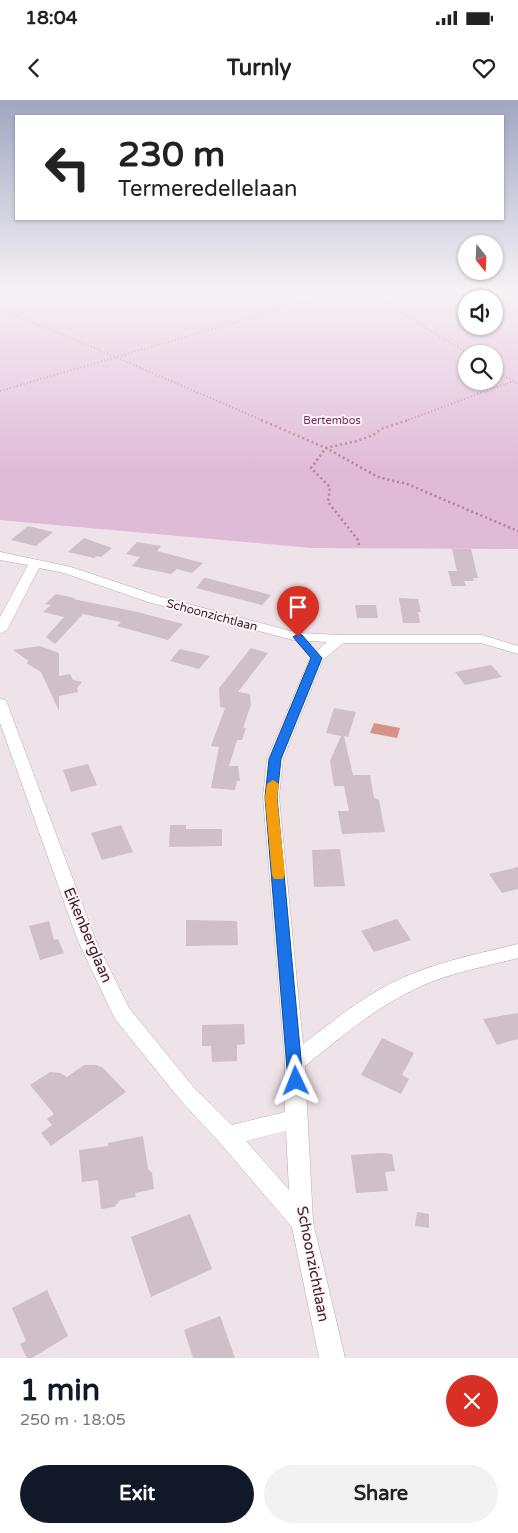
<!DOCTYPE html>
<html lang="en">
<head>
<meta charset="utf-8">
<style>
  body { margin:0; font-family:"Varela Round",sans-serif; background:#f2f2f2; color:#222; height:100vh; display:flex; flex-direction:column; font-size:19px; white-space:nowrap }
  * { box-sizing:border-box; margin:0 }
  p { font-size:16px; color:#767676 }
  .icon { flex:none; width:28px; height:28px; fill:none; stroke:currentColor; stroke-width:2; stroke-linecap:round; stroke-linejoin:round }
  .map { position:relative; height:1258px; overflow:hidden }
  .panel { display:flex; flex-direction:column; background:#fff; flex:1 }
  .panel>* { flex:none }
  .guide { position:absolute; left:15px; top:15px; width:489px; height:105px; border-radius:0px; box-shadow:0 1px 4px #0004; background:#fff; color:#222; overflow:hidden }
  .needle { width:32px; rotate:162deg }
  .tools { position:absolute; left:458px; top:135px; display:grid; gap:10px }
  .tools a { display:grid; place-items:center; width:45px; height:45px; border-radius:50%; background:#fff; box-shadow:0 1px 4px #0004; font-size:25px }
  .pin { position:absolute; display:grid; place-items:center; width:42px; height:42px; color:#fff; margin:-51px -21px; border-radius:50% 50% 50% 0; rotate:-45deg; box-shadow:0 0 5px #0007 }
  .pin .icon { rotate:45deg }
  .me { position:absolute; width:55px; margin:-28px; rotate:358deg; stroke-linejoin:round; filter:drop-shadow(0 0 4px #0008) }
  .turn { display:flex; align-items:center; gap:18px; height:105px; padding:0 20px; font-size:22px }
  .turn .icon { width:65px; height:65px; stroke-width:2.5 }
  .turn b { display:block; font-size:35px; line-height:42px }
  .round { display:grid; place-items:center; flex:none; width:52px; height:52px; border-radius:26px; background:#f2f2f2 }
  .head { display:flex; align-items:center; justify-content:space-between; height:85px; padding:0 20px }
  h1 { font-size:30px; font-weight:700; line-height:38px; color:#111827 }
  .cta { display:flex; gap:10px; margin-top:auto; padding:10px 20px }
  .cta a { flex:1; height:58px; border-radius:30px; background:#111827; color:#fff; font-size:20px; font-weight:700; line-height:58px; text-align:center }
  .cta a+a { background:#f2f2f2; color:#222 }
  .status { display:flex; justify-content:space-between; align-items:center; height:35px; padding:0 25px; background:#fff; direction:ltr }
  .status svg { height:14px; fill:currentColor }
  header { display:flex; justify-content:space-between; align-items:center; height:65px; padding:0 20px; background:#fff; font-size:22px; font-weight:700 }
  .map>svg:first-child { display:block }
</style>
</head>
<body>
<div class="status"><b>18:04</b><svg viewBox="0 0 49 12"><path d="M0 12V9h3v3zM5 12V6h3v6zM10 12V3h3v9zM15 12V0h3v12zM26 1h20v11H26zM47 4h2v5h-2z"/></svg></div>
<header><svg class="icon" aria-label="back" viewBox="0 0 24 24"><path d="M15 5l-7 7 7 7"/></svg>Turnly<svg class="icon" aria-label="heart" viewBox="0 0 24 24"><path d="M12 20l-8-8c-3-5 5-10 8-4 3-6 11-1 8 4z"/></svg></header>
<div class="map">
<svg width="518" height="1258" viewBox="0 0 518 1258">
  <rect width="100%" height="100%" fill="#eee3e8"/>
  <path fill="#e0bbd7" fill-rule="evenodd" d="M 0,192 L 518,192 L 518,449 L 311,448 L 0,420 ZM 466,199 L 494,199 L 494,226 L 466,226 ZM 466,254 L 494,254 L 494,281 L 466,281 Z"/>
  <path fill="#d59288" d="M 374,623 L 400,628 L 397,638 L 370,633 Z"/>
  <g fill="#cfbfc6">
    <path d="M 28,426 L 53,432 L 36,446 L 11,440 Z"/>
    <path d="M 84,438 L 112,448 L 101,457 L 96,456 L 94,458 L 68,452 Z"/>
    <path d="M 137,442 L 161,446 L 157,451 L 203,463 L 192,473 L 177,469 L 171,474 L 132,466 L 140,457 L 126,454 Z"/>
    <path d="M 452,449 L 471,449 L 478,478 L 473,478 L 474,481 L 464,481 L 466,486 L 452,486 L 448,471 L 457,471 Z"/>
    <path d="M 204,478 L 206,478 L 271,495 L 262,505 L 196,488 Z"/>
    <path d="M 56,494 L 75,498 L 73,499 L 133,511 L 183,524 L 168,540 L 117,526 L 121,522 L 83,514 L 55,544 L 46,537 L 64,517 L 43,512 L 51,505 L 45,504 Z"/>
    <path d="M 399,498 L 418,499 L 421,512 L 418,512 L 420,523 L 403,523 Z"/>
    <path d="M 355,505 L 376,505 L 378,518 L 357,518 Z"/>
    <path d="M 40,546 L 59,553 L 59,576 L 70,574 L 73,580 L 82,582 L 77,588 L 78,592 L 59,596 L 59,611 L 41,572 L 26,563 L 29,561 L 13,550 Z"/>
    <path d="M 251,548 L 268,553 L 238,592 L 250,594 L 251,605 L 243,628 L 246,628 L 242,640 L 237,640 L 229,666 L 238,666 L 240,681 L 237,681 L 235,690 L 211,688 L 219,647 L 211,646 L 225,608 L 220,607 L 219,588 Z"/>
    <path d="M 180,549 L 210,556 L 199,569 L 170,561 Z"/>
    <path d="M 491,565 L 502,577 L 465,585 L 455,572 Z"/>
    <path d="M 334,608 L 356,612 L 348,637 L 344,636 L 353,675 L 370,675 L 374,698 L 379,700 L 385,732 L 342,734 L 338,711 L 349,711 L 344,686 L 334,686 L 330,661 L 341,636 L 326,633 Z"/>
    <path d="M 88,664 L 97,685 L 71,692 L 63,670 Z"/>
    <path d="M 121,725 L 133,752 L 102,760 L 91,733 Z"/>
    <path d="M 170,725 L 186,725 L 186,729 L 222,729 L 222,746 L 169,747 Z"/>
    <path d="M 340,749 L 345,786 L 314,787 L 312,750 Z"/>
    <path d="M 518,767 L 518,789 L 502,793 L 489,774 Z"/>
    <path d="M 397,819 L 411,840 L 374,852 L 361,831 Z"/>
    <path d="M 186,820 L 237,821 L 238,845 L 186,846 Z"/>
    <path d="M 49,821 L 54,840 L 58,839 L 64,853 L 40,860 L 29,826 Z"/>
    <path d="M 518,913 L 518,939 L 497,945 L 483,919 Z"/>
    <path d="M 244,924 L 245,944 L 237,945 L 237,961 L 212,962 L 211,946 L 202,946 L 202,925 Z"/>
    <path d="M 382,938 L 414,953 L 402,975 L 409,979 L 401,994 L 361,975 Z"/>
    <path d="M 84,965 L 96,965 L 102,967 L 126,992 L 51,1046 L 41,1033 L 52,1025 L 47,1019 L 54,1014 L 30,985 L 50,972 L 60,973 L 67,977 Z"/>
    <path d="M 143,1036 L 148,1069 L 152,1073 L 154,1089 L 135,1093 L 136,1097 L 120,1100 L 114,1107 L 101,1109 L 98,1080 L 82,1082 L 79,1050 L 108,1046 L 108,1043 Z"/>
    <path d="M 381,1053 L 392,1054 L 395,1071 L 385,1072 L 388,1091 L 356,1093 L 351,1055 Z"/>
    <path d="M 417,1112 L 429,1114 L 429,1128 L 415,1126 Z"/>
    <path d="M 190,1114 L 212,1169 L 151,1197 L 131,1137 Z"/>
    <path d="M 47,1190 L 68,1236 L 32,1258 L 27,1258 L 20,1244 L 26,1241 L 12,1208 Z"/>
    <path d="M 220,1216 L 235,1258 L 193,1258 L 184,1230 Z"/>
  </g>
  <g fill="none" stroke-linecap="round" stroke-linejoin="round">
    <g stroke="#baa9af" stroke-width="1">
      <path id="street" d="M 0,452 L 71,467 L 158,496 L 298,533 L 340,535 L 482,535 L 518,546 L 518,554 L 481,543 L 343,543 L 323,560 L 283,659 L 279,697 L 303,944 C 333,921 362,897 396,881 C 435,862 477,854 518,844 L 518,858 C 487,866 455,872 426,884 C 381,903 343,935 305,966 L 313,1122 L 345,1258 L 319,1258 L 292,1127 L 220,1043 L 182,1002 L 115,919 L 78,841 L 0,623 L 0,599 L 5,600 L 7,603 L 96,841 L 129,908 L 196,990 L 232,1025 L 285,1012 L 285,962 L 263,697 L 267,659 L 310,558 L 327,542 L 293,540 L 148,502 L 64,473 L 39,468 L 7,530 L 0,534 L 0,517 L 28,465 L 0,460 ZM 286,1031 L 289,1090 L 246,1041 Z"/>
    </g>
    <g stroke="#b38192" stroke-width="2" stroke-dasharray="1 2.5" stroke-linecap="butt">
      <path d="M 307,192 L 319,198"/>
      <path d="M 368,192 L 468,254"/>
      <path d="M 0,210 L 57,232 L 264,321"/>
      <path d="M 494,270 L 518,284"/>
      <path d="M 0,291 L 339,192"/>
      <path d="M 405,321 L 513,281"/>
    </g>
    <g stroke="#b38192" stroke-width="2.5" stroke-dasharray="2 3" stroke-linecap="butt">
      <path d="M 261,320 L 326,348 L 378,377 L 407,384 L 518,431"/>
      <path d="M 359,445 L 358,440 L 328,402 L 330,387 L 311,368 L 326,348 L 357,341 L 373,335 L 381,329 L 408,320"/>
    </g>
    <use href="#street" fill="#fff" fill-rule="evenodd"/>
  </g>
  <linearGradient id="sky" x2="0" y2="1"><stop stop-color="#a0a6c2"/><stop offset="0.52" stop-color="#f7f2f5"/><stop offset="1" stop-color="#f7f2f5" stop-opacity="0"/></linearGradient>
  <rect width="518" height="369" fill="url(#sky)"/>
  <path fill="#1a73e8" stroke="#114b97" d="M 298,534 L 302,535 L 322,558 L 281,659 L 277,697 L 303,981 L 301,986 L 296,988 L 290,986 L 288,981 L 265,697 L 269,659 L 311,558 L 293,537 Z"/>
  <path fill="#f59e0b" d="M 273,680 L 279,684 L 277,697 L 285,775 L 283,779 L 274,779 L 272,775 L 265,697 L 267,684 Z"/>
  <g text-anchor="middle" stroke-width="4" stroke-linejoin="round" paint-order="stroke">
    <g font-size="11" fill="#79295d" stroke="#faf4f7">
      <text x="332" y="324">Bertembos</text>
    </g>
    <g font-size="12" fill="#40212a" stroke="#faf4f7">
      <text transform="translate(212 515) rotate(15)" y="4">Schoonzichtlaan</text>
    </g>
    <g font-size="15" fill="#40212a" stroke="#faf4f7">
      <text transform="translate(88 835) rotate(67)" y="5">Eikenberglaan</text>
      <text transform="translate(313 1164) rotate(79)" y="5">Schoonzichtlaan</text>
    </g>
  </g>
</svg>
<div class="tools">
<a><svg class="needle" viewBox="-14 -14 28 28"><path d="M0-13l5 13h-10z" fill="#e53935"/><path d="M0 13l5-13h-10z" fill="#767676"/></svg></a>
<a><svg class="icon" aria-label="sound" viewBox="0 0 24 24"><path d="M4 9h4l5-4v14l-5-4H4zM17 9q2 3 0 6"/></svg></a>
<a><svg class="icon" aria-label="search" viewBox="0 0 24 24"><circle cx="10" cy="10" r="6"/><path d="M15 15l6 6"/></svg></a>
</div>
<div class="pin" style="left:298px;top:537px;background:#d93025"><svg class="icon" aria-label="arrive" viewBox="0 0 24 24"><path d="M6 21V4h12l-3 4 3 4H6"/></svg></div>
<svg class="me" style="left:296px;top:981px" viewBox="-20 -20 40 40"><path d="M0-17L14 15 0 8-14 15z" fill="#1a73e8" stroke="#fff" stroke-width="4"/></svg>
<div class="guide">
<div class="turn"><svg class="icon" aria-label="left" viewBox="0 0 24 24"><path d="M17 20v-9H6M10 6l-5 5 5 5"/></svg><div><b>230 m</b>Termeredellelaan</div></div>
</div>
</div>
<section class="panel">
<div class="head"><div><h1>1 min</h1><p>250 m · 18:05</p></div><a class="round" style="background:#d93025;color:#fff"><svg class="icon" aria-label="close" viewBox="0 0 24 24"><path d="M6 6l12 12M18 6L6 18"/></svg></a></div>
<div class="cta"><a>Exit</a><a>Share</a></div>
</section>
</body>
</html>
